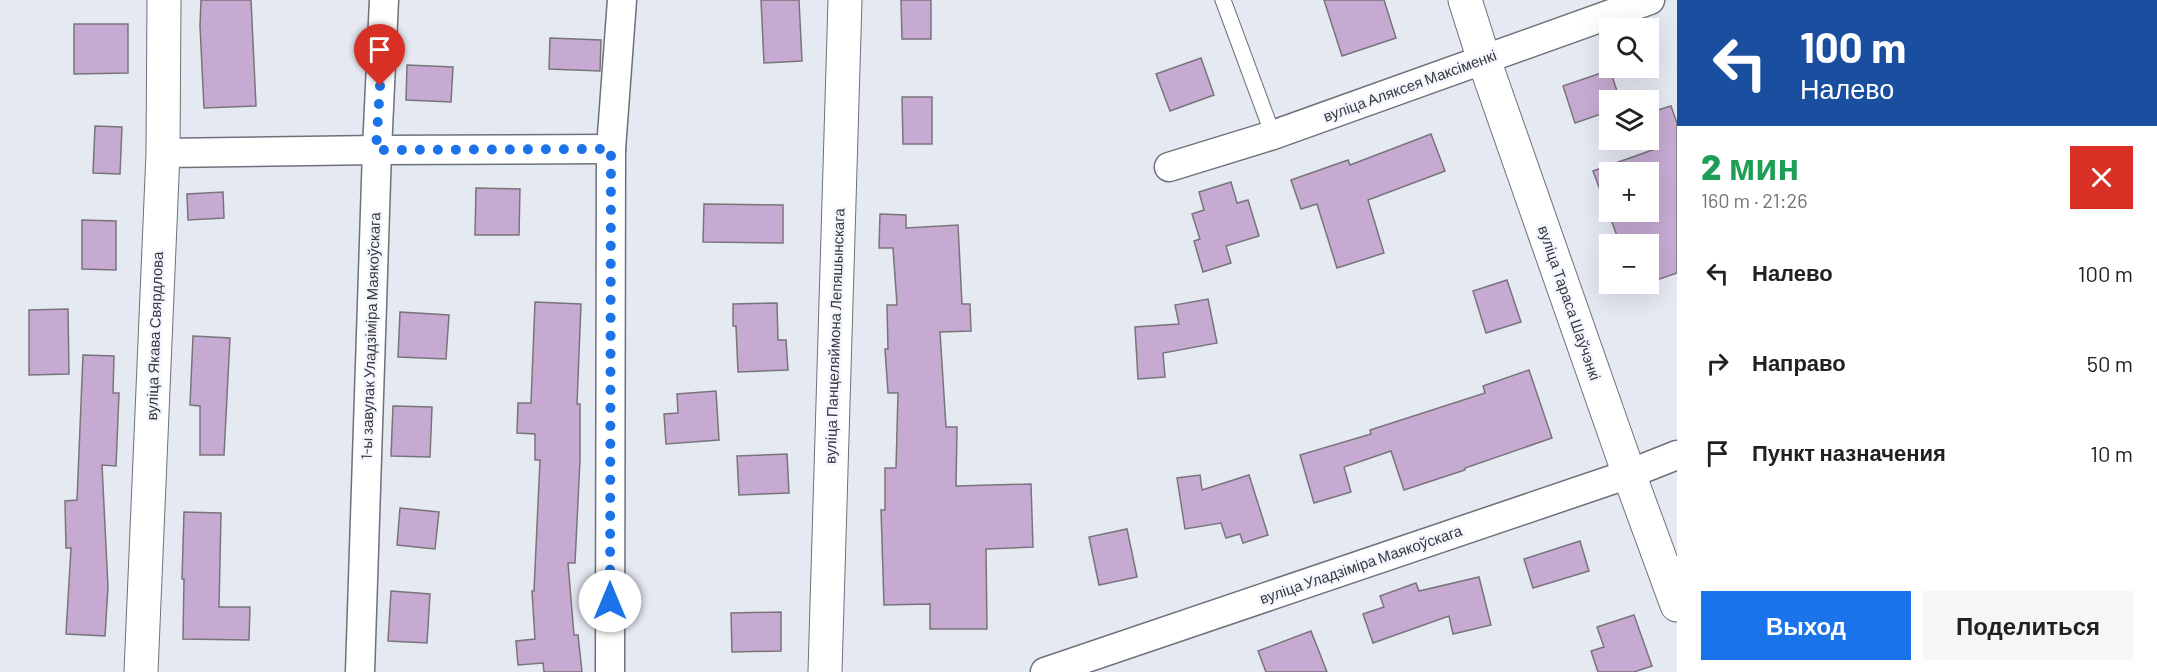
<!DOCTYPE html>
<html lang="ru">
<head>
<meta charset="utf-8">
<style>
  body { margin:0; font-family:Barlow,sans-serif; background:#f6f6f6; color:#202124; height:100vh; display:flex; flex-direction:column; font-size:22px; white-space:nowrap }
  * { box-sizing:border-box; margin:0 }
  p { font-size:20px; color:#757577 }
  .icon { flex:none; width:33px; height:33px; fill:none; stroke:currentColor; stroke-width:2; stroke-linecap:round; stroke-linejoin:round }
  .map { position:relative; flex:1; overflow:hidden }
  .sheet { display:flex; flex-direction:column; background:#fff; width:480px }
  .sheet>* { flex:none }
  .hud { background:#1a4fa0; color:#fff; overflow:hidden }
  .buttons { position:absolute; left:1599px; top:18px; display:grid; gap:12px }
  .buttons a { display:grid; place-items:center; width:60px; height:60px; border-radius:0px; background:#fff; box-shadow:0 6px 24px #0002; font-size:30px }
  .pin { position:absolute; display:grid; place-items:center; width:51px; height:51px; color:#fff; margin:-62px -26px; border-radius:50% 50% 50% 0; rotate:-45deg; box-shadow:0 0 6px #0007 }
  .pin .icon { rotate:45deg }
  .me { position:absolute; width:66px; margin:-33px; rotate:0deg; stroke-linejoin:round; filter:drop-shadow(0 0 4px #0008) }
  .turn { display:flex; align-items:center; gap:21px; height:126px; padding:0 24px; font-size:27px }
  .turn .icon { width:78px; height:78px; stroke-width:2.5 }
  .turn b { display:block; font-size:42px; line-height:51px }
  .round { display:grid; place-items:center; flex:none; width:63px; height:63px; border-radius:0px; background:#f6f6f6 }
  .summary { display:flex; align-items:center; justify-content:space-between; height:102px; padding:0 24px }
  h1 { font-size:36px; font-weight:800; line-height:45px; color:#1e9e55 }
  .primary-button { display:flex; gap:12px; margin-top:auto; padding:12px 24px }
  .primary-button a { flex:1; height:69px; border-radius:0px; background:#1a73e8; color:#fff; font-size:24px; font-weight:800; line-height:69px; text-align:center }
  .primary-button a+a { background:#f6f6f6; color:#202124 }
  ul { padding:0; list-style:none }
  li { display:flex; align-items:center; gap:18px; height:90px; padding:0 24px }
  li div { flex:1 }
  li b { display:block; font-size:22px }
  li em { font-style:normal }
  main { display:flex; flex:1; min-height:0 }
  .map>svg:first-child { display:block }
</style>
</head>
<body>
<main>
<div class="map">
<svg width="1677" height="672" viewBox="0 0 1677 672">
  <rect width="100%" height="100%" fill="#e5e9f2"/>
  <g fill="#c6aad2" stroke="#79747c" stroke-width="1.5" fill-rule="evenodd">
    <path d="M 201,0 L 251,0 L 256,106 L 204,108 L 200,26 Z"/>
    <path d="M 761,0 L 799,0 L 802,61 L 764,63 Z"/>
    <path d="M 901,0 L 931,0 L 931,39 L 902,39 Z"/>
    <path d="M 1324,0 L 1384,0 L 1396,38 L 1342,56 Z"/>
    <path d="M 74,24 L 128,24 L 128,73 L 74,74 Z"/>
    <path d="M 550,38 L 601,40 L 600,71 L 549,69 Z"/>
    <path d="M 1201,58 L 1214,95 L 1170,111 L 1156,74 Z"/>
    <path d="M 407,65 L 453,67 L 451,102 L 406,100 Z"/>
    <path d="M 1610,70 L 1620,100 L 1610,100 L 1610,111 L 1575,123 L 1563,86 Z"/>
    <path d="M 902,97 L 932,97 L 932,144 L 903,144 Z"/>
    <path d="M 1671,106 L 1677,123 L 1677,273 L 1648,283 L 1648,244 L 1620,244 L 1593,171 L 1658,148 L 1648,119 L 1648,113 ZM 1610,172 L 1648,172 L 1648,212 L 1610,212 Z"/>
    <path d="M 95,126 L 122,127 L 120,174 L 93,173 Z"/>
    <path d="M 1431,134 L 1445,171 L 1368,200 L 1384,253 L 1337,268 L 1317,204 L 1301,209 L 1291,180 L 1348,160 L 1350,165 Z"/>
    <path d="M 1231,182 L 1237,203 L 1248,200 L 1259,236 L 1226,246 L 1231,263 L 1203,272 L 1194,241 L 1200,239 L 1192,214 L 1204,210 L 1199,192 Z"/>
    <path d="M 476,188 L 520,189 L 519,235 L 475,235 Z"/>
    <path d="M 223,192 L 224,218 L 188,220 L 187,194 Z"/>
    <path d="M 704,204 L 783,205 L 783,243 L 703,242 Z"/>
    <path d="M 880,214 L 906,215 L 906,228 L 958,225 L 962,304 L 970,304 L 971,331 L 940,332 L 946,427 L 957,427 L 956,486 L 1031,484 L 1033,547 L 986,549 L 987,629 L 930,629 L 930,604 L 884,605 L 881,510 L 885,510 L 885,468 L 896,468 L 898,393 L 888,393 L 885,349 L 888,349 L 887,305 L 897,305 L 893,248 L 879,248 Z"/>
    <path d="M 82,220 L 116,221 L 116,270 L 82,269 Z"/>
    <path d="M 1507,280 L 1521,322 L 1486,333 L 1473,291 Z"/>
    <path d="M 1208,299 L 1217,343 L 1163,353 L 1165,377 L 1138,379 L 1135,327 L 1179,324 L 1175,305 Z"/>
    <path d="M 535,302 L 581,304 L 577,404 L 580,404 L 580,460 L 575,563 L 568,563 L 574,635 L 578,635 L 582,672 L 544,672 L 543,663 L 518,665 L 516,641 L 535,639 L 532,591 L 534,591 L 540,460 L 535,460 L 535,434 L 517,433 L 518,403 L 531,403 Z"/>
    <path d="M 777,303 L 778,340 L 786,340 L 788,370 L 738,372 L 736,326 L 733,326 L 733,304 Z"/>
    <path d="M 68,309 L 69,374 L 29,375 L 29,310 Z"/>
    <path d="M 400,312 L 449,315 L 446,359 L 398,357 Z"/>
    <path d="M 193,336 L 230,338 L 224,455 L 200,455 L 200,406 L 190,405 Z"/>
    <path d="M 83,355 L 114,356 L 113,393 L 119,393 L 116,466 L 102,465 L 108,587 L 105,636 L 66,634 L 71,548 L 66,548 L 65,501 L 77,500 Z"/>
    <path d="M 1529,370 L 1552,438 L 1465,468 L 1465,470 L 1404,490 L 1391,451 L 1344,467 L 1351,492 L 1314,503 L 1300,455 L 1371,434 L 1370,430 L 1485,393 L 1483,386 Z"/>
    <path d="M 716,391 L 719,440 L 666,444 L 664,414 L 678,413 L 677,394 Z"/>
    <path d="M 393,406 L 432,407 L 430,457 L 391,456 Z"/>
    <path d="M 787,454 L 789,493 L 739,495 L 737,456 Z"/>
    <path d="M 1200,475 L 1202,490 L 1249,475 L 1268,535 L 1243,543 L 1240,534 L 1226,538 L 1221,523 L 1185,529 L 1177,478 Z"/>
    <path d="M 400,508 L 439,512 L 435,549 L 397,545 Z"/>
    <path d="M 184,512 L 221,513 L 219,607 L 250,607 L 249,640 L 183,639 L 184,579 L 182,579 Z"/>
    <path d="M 1127,529 L 1137,577 L 1099,585 L 1089,537 Z"/>
    <path d="M 1580,541 L 1589,571 L 1533,588 L 1524,559 Z"/>
    <path d="M 1479,577 L 1491,625 L 1453,634 L 1449,616 L 1373,643 L 1363,614 L 1384,607 L 1380,596 L 1416,583 L 1419,591 Z"/>
    <path d="M 391,591 L 430,594 L 427,643 L 388,641 Z"/>
    <path d="M 781,612 L 781,651 L 732,652 L 731,613 Z"/>
    <path d="M 1634,615 L 1652,666 L 1634,672 L 1598,672 L 1591,651 L 1604,647 L 1597,627 Z"/>
    <path d="M 1311,631 L 1327,672 L 1266,672 L 1258,651 Z"/>
  </g>
  <g fill="none" stroke-linecap="round" stroke-linejoin="round">
    <g stroke="#6d7179" stroke-width="17">
      <path id="service" d="M 1223,0 L 1273,135"/>
    </g>
    <g stroke="#6d7179" stroke-width="31">
      <g id="minor">
        <path d="M 163,153 L 377,150 L 611,149"/>
        <path d="M 1169,167 L 1273,135 L 1650,0"/>
        <path d="M 360,672 L 377,150 L 384,0"/>
        <path d="M 610,672 L 611,149 L 622,0"/>
        <path d="M 1045,672 L 1629,474 L 1677,455"/>
      </g>
    </g>
    <g stroke="#6d7179" stroke-width="35">
      <g id="tertiary">
        <path d="M 1465,0 L 1484,60 L 1629,474 L 1677,605"/>
        <path d="M 141,672 L 163,153 L 164,0"/>
        <path d="M 825,672 L 845,0"/>
      </g>
    </g>
    <use href="#service" stroke="#fff" stroke-width="15"/>
    <use href="#minor" stroke="#fff" stroke-width="28"/>
    <use href="#tertiary" stroke="#fff" stroke-width="33"/>
  </g>
  <g fill="none" stroke-linecap="round" stroke-linejoin="round">
    <path stroke="#1a73e8" stroke-width="10" stroke-dasharray="0 18" d="M 380,86 L 376,150 L 611,149 L 610,601"/>
  </g>
  <g text-anchor="middle" stroke-width="5" stroke-linejoin="round" paint-order="stroke">
    <g font-size="15" fill="#37393c" stroke="#f3f6fe">
      <text transform="translate(1410 86) rotate(-20)" y="5">вуліца Аляксея Максіменкі</text>
      <text transform="translate(1569 303) rotate(71)" y="5">вуліца Тараса Шаўчэнкі</text>
      <text transform="translate(155 336) rotate(-88)" y="5">вуліца Якава Свярдлова</text>
      <text transform="translate(371 336) rotate(-88)" y="5">1-ы завулак Уладзіміра Маякоўскага</text>
      <text transform="translate(835 336) rotate(-88)" y="5">вуліца Панцеляймона Лепяшынскага</text>
      <text transform="translate(1361 565) rotate(-19)" y="5">вуліца Уладзіміра Маякоўскага</text>
    </g>
  </g>
</svg>
<div class="buttons">
<a><svg class="icon" aria-label="search" viewBox="0 0 24 24"><circle cx="10" cy="10" r="6"/><path d="M15 15l6 6"/></svg></a>
<a><svg class="icon" aria-label="layers" viewBox="0 0 24 24"><path d="M12 4l9 5-9 5-9-5zM3 14l9 5 9-5"/></svg></a>
<a>+</a>
<a>−</a>
</div>
<div class="pin" style="left:380px;top:86px;background:#d93025"><svg class="icon" aria-label="arrive" viewBox="0 0 24 24"><path d="M6 21V4h12l-3 4 3 4H6"/></svg></div>
<svg class="me" style="left:610px;top:601px" viewBox="-20 -20 40 40"><circle r="19" fill="#fff"/><path d="M0-13L10 11 0 6-10 11z" fill="#1a73e8"/></svg>
</div>
<section class="sheet">
<div class="hud">
<div class="turn"><svg class="icon" aria-label="left" viewBox="0 0 24 24"><path d="M17 20v-9H6M10 6l-5 5 5 5"/></svg><div><b>100 m</b>Налево</div></div>
</div>
<div class="summary"><div><h1>2 мин</h1><p>160 m · 21:26</p></div><a class="round" style="background:#d93025;color:#fff"><svg class="icon" aria-label="close" viewBox="0 0 24 24"><path d="M6 6l12 12M18 6L6 18"/></svg></a></div>
<ul>
<li><svg class="icon" aria-label="left" viewBox="0 0 24 24"><path d="M17 20v-9H6M10 6l-5 5 5 5"/></svg><div><b>Налево</b></div><em>100 m</em></li>
<li><svg class="icon" aria-label="right" viewBox="0 0 24 24"><path d="M7 20v-9h11M14 6l5 5-5 5"/></svg><div><b>Направо</b></div><em>50 m</em></li>
<li><svg class="icon" aria-label="arrive" viewBox="0 0 24 24"><path d="M6 21V4h12l-3 4 3 4H6"/></svg><div><b>Пункт назначения</b></div><em>10 m</em></li>
</ul>
<div class="primary-button"><a>Выход</a><a>Поделиться</a></div>
</section>
</main>
</body>
</html>
